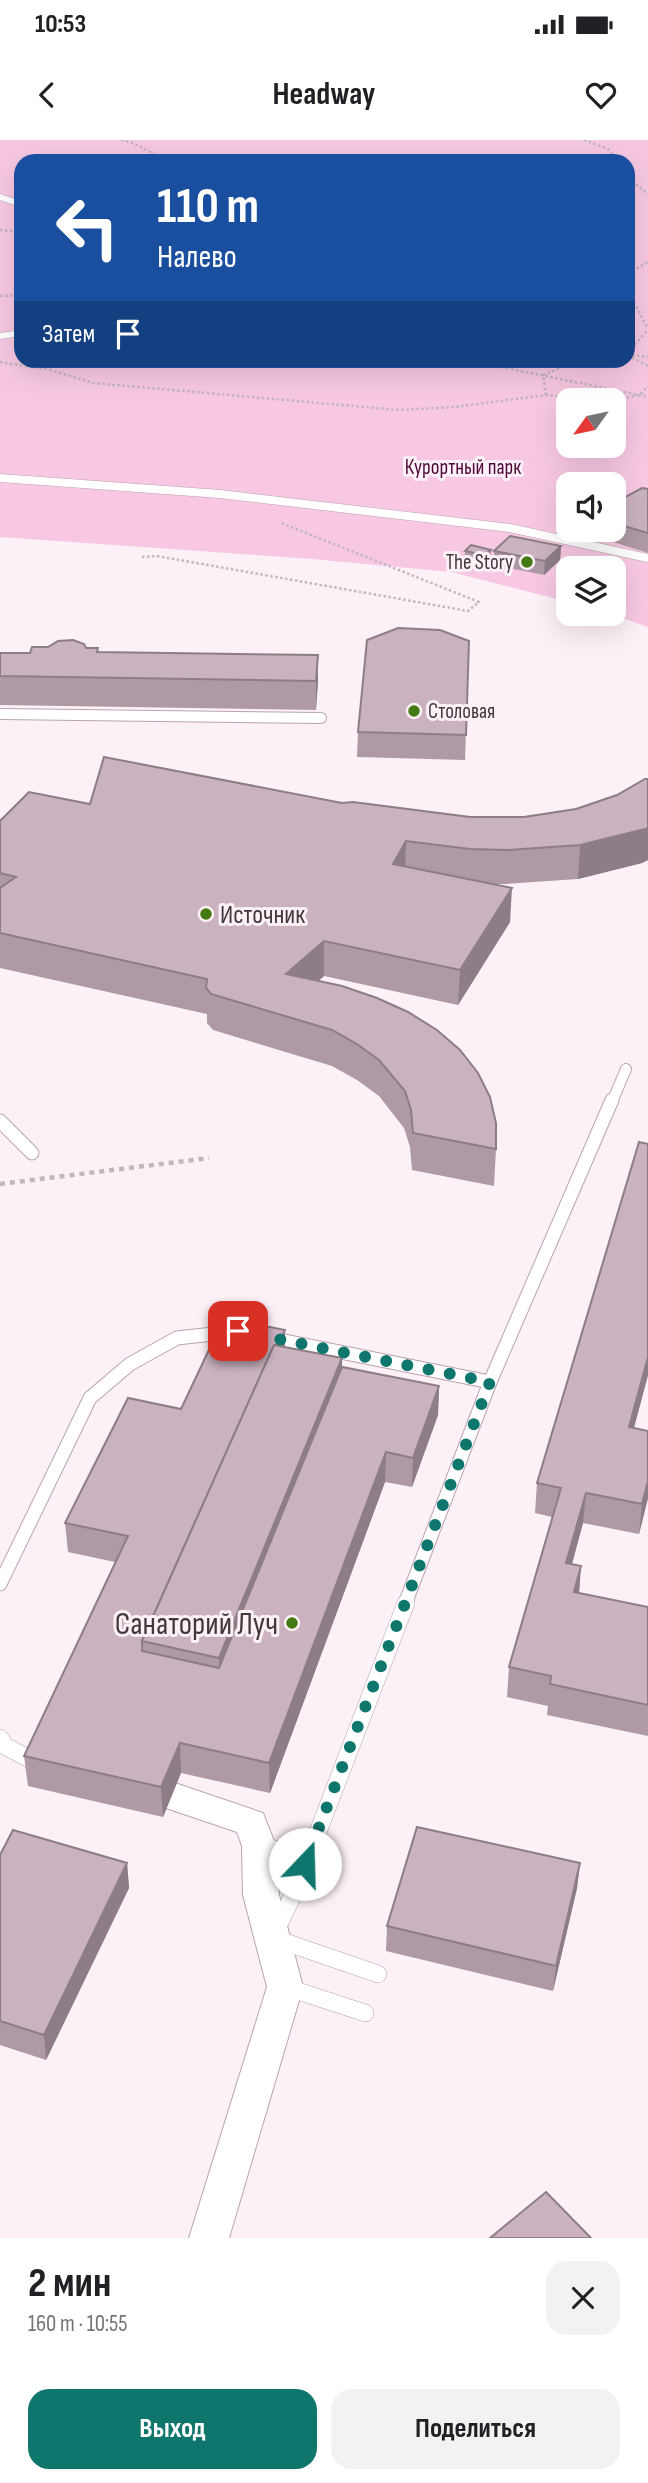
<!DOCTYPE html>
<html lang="ru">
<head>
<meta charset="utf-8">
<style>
  body { margin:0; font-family:"Sofia Sans Condensed",sans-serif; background:#f2f2f2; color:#202124; height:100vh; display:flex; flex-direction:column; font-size:26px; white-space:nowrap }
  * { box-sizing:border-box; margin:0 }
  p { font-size:23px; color:#757577 }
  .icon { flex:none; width:38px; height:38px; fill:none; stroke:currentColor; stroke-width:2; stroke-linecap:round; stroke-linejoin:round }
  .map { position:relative; height:2098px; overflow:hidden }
  .drawer { display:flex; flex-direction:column; background:#fff; flex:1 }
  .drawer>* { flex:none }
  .top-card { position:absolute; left:14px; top:14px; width:621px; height:214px; border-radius:21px; box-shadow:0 7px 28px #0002; background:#1a4fa0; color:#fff; overflow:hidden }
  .needle { width:46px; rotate:237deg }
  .tools { position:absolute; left:556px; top:248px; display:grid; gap:14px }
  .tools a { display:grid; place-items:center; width:70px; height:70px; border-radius:14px; background:#fff; box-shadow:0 7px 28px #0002; font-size:35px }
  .pin { position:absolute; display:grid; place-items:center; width:60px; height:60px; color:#fff; margin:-30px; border-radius:14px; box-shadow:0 4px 10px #0006 }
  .me { position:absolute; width:77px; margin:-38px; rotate:21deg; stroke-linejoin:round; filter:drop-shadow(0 0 5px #0008) }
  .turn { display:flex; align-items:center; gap:24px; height:147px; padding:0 28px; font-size:32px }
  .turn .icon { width:91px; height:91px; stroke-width:2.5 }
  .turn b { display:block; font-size:49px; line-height:60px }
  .then { display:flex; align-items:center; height:66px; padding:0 28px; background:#0003; gap:14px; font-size:26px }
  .round { display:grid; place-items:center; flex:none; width:74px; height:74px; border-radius:21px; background:#f2f2f2 }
  .headline { display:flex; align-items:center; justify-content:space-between; height:119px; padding:0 28px }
  h1 { font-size:42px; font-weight:700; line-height:52px }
  .cta { display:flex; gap:14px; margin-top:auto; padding:14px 28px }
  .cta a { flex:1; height:80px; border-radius:21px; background:#0f766e; color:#fff; font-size:28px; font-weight:700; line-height:80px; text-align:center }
  .cta a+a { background:#f2f2f2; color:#202124 }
  .status { display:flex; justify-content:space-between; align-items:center; height:49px; padding:0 35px; background:#fff; direction:ltr }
  .status svg { height:19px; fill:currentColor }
  header { display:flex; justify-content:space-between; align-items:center; height:91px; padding:0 28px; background:#fff; font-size:32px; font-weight:700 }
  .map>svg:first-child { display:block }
</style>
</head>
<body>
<div class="status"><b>10:53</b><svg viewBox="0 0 49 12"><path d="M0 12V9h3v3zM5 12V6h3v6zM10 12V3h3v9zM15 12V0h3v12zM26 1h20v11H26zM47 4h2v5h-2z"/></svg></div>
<header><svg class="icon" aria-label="back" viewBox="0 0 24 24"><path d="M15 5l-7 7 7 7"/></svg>Headway<svg class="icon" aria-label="heart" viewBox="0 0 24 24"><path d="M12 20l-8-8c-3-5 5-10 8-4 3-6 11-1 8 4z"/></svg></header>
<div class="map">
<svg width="648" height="2098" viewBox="0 0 648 2098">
  <rect width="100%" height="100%" fill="#fcf1f7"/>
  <path fill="#f8c8e2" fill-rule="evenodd" d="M 0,0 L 648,0 L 648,487 L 611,474 L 614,474 L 614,429 L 569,429 L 569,462 L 451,432 L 312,419 L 0,397 ZM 21,21 L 628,21 L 628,220 L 21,220 ZM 569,261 L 614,261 L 614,306 L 569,306 ZM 569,345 L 614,345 L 614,390 L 569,390 Z"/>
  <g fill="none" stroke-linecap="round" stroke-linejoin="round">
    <g stroke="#bba3af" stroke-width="7">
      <g id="lane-far4">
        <path d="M 0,57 L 21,64"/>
        <path d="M 0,196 L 21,193"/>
      </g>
    </g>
    <g stroke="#bba3af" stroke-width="9">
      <path id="lane-far3" d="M 0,338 L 220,354 L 510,388 L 648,418"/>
    </g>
    <g stroke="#bba3af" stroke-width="12">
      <g id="lane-far2">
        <path d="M 0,574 L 321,578"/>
        <path d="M 612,962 L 626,929"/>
      </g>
    </g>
    <g stroke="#bba3af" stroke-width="15">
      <g id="lane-far1">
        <path d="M 0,981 L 32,1013"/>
        <path d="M 270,1198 L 490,1242"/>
        <path d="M 0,1444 L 90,1258 L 130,1224 L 177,1198 L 231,1192"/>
        <path d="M 405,1464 L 490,1242 L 612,960"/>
      </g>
    </g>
    <g stroke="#bba3af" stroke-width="18">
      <g id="lane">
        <path d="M 0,1598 L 5,1606 L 37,1623"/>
        <path d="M 260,1706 L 285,1711"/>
        <path d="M 277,1788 L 296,1749 L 406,1463"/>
        <path d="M 279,1800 L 378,1834"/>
        <path d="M 286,1847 L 365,1873"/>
      </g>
    </g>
    <g stroke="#bba3af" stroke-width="2">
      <path id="street" d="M 172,1642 L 263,1673 L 276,1706 L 279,1755 L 303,1847 L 229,2098 L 189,2098 L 267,1847 L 243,1755 L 242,1706 L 237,1692 L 160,1666 L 155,1656 L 160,1646 Z"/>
    </g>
    <g stroke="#c2b7bd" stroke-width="2.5" stroke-dasharray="2.5 2.5" stroke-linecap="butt">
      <path d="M 121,0 L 133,3 L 167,21"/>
      <path d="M 584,0 L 608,9 L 613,15 L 608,21"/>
      <path d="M 628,38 L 648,54"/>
      <path d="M 0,90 L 21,92"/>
      <path d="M 628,134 L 648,122"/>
      <path d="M 0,156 L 21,155"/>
      <path d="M 628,161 L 636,166 L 648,189"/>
      <path d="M 628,212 L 648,190"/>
      <path d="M 628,215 L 648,226"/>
      <path d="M 632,215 L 648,217"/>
      <path d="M 467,220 L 648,257"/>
      <path d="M 0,222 L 51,230 L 93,243 L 399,270 L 455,267 L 546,255 L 605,261"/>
      <path d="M 546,255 L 543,235 L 580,220"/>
      <path d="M 612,261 L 640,255 L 648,246"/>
      <path d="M 142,417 L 157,416 L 468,471 L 479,462 L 281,383"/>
    </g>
    <path stroke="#c2b7bd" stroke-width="4.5" stroke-dasharray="5 5" stroke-linecap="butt" d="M 0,1044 L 209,1018"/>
    <use href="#lane-far4" stroke="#fff" stroke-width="6"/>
    <use href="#lane-far3" stroke="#fff" stroke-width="8"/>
    <use href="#lane-far2" stroke="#fff" stroke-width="10"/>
    <use href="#lane-far1" stroke="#fff" stroke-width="13"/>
    <use href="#lane" stroke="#fff" stroke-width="17"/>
    <use href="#street" fill="#fff" fill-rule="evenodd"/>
  </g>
  <g fill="#ae99a4">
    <path d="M 648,349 L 648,413 L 591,395 L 591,390 L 614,390 L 614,363 Z"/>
    <path d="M 561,406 L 560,420 L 544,435 L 494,425 L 494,411 Z"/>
    <path d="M 465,411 L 490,417 L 484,423 L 465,418 Z"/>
    <path d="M 469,501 L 465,620 L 357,617 L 358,592 Z"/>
    <path d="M 86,508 L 98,512 L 318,515 L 316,570 L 0,565 L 0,513 L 30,513 Z"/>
    <path d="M 648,639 L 648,720 L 642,723 L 578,739 L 506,744 L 491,744 L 510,782 L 458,865 L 324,836 L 318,841 L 496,1009 L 494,1046 L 412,1030 L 410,1007 L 404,988 L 379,956 L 357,940 L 332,926 L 213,890 L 207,883 L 207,874 L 0,828 L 0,681 L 90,664 L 342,663 L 470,677 L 524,677 L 576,669 L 617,655 Z"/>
    <path d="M 648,1004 L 648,1235 L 634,1288 L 648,1291 L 648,1358 L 639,1394 L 583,1383 L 572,1424 L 579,1453 L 648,1467 L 648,1596 L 547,1575 L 548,1566 L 507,1557 L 509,1527 L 552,1377 L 535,1373 L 537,1343 Z"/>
    <path d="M 285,1207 L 342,1218 L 342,1227 L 439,1246 L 438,1275 L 412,1347 L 385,1342 L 270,1653 L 181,1633 L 163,1677 L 28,1646 L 24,1616 L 115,1422 L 68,1412 L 65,1383 L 181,1269 Z"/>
    <path d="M 0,1715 L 127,1723 L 129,1748 L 46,1920 L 0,1905 Z"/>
    <path d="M 580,1723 L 577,1748 L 553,1851 L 386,1811 L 387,1786 Z"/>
  </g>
  <g fill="#8d7d86">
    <path d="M 561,406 L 560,420 L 544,435 L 545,421 Z"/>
    <path d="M 491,410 L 490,417 L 484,423 L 484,415 Z"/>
    <path d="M 318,515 L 318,544 L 316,570 L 316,541 Z"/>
    <path d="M 648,688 L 648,720 L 642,723 L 578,739 L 580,705 Z"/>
    <path d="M 406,701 L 405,735 L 393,724 Z"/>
    <path d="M 512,748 L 510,782 L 458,865 L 460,830 Z"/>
    <path d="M 324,801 L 324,836 L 286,870 L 286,834 Z"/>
    <path d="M 285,1190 L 285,1219 L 146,1502 Z"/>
    <path d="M 648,1217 L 648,1235 L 626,1317 L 629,1287 Z"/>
    <path d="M 342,1218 L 342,1257 L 220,1558 L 219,1518 Z"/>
    <path d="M 439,1246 L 438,1275 L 412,1347 L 413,1318 Z"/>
    <path d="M 386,1312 L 385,1342 L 270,1653 L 269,1623 Z"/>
    <path d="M 648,1341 L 648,1358 L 639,1394 L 642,1364 Z"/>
    <path d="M 586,1353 L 583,1383 L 564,1453 L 566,1423 Z"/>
    <path d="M 581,1426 L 579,1456 L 574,1452 Z"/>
    <path d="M 180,1603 L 181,1633 L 163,1677 L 161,1647 Z"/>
    <path d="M 127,1723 L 129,1748 L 46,1920 L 44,1895 Z"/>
    <path d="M 580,1723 L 577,1748 L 553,1851 L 556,1826 Z"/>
  </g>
  <g fill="#cab2bf" stroke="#8d7d86" stroke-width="2">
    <path d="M 642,348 L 648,349 L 648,393 L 614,383 L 614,363 Z"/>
    <path d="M 510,396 L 561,406 L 545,421 L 494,411 Z"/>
    <path d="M 471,405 L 491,410 L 484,415 L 465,411 Z"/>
    <path d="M 398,488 L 440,490 L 469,501 L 466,595 L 358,592 L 367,500 Z"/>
    <path d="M 73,500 L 84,504 L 86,508 L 98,508 L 97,512 L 318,515 L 316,541 L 0,536 L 0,513 L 30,513 L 32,507 L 48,507 L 58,501 Z"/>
    <path d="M 104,617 L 342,663 L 353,662 L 470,677 L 524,677 L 576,669 L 617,655 L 645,639 L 648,639 L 648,688 L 645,689 L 580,705 L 507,710 L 470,709 L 406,701 L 393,724 L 512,748 L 460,830 L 324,801 L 286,834 L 342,846 L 377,858 L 408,872 L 437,890 L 460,910 L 478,933 L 490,957 L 496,983 L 496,1009 L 413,993 L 411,970 L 405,951 L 379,920 L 357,904 L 332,890 L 211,854 L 206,848 L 207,839 L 0,793 L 0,748 L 16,737 L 0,733 L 0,681 L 29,652 L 90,664 Z"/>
    <path d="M 639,1002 L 648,1004 L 648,1217 L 629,1287 L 648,1291 L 648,1341 L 642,1364 L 586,1353 L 566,1423 L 581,1426 L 574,1452 L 648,1467 L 648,1565 L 550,1544 L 551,1536 L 509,1527 L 561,1348 L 537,1343 Z"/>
    <path d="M 224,1178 L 285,1190 L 278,1205 L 274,1205 L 142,1501 L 142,1511 L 219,1528 L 342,1227 L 439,1246 L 413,1318 L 386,1312 L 269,1623 L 180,1603 L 161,1647 L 24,1616 L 128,1396 L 65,1383 L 128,1258 L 181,1269 Z"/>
    <path d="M 274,1205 L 342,1218 L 219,1518 L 142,1501 Z"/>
    <path d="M 417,1687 L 580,1723 L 556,1826 L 387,1786 Z"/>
    <path d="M 13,1690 L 127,1723 L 44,1895 L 0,1881 L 0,1715 Z"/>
    <path d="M 546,2052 L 591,2098 L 490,2098 Z"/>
  </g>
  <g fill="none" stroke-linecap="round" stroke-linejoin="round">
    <path stroke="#0f766e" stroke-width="12" stroke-dasharray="0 21.6" d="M 238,1191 L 490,1242 L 305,1724"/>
  </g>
  <g fill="#437b12" stroke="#fcf1f7" stroke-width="2.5">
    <circle cx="527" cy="422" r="7"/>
    <circle cx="414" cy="571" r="7"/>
    <circle cx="206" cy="774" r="7"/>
    <circle cx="292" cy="1483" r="7"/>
  </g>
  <g text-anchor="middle" stroke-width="6" stroke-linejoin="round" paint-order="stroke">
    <g font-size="21" fill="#500639" stroke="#fcf1f7">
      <text x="463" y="334">Курортный парк</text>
    </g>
    <g font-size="21" fill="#41383d" stroke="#fcf1f7" text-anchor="end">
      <text x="513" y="429">The Story</text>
      <text x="428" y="578" text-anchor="start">Столовая</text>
    </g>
    <g font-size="26" fill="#41383d" stroke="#fcf1f7" text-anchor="start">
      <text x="220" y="783">Источник</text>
    </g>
    <g font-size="32" fill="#41383d" stroke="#fcf1f7" text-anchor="end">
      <text x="278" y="1494">Cанаторий Луч</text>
    </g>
  </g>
</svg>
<div class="tools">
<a><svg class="needle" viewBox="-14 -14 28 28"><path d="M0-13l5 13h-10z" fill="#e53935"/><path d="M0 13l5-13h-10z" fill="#757577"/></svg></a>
<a><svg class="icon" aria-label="sound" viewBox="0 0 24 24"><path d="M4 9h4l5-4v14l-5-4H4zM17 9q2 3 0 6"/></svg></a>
<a><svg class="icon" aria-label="layers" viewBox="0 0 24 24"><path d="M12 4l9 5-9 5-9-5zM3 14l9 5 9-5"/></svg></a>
</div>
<div class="pin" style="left:238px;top:1191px;background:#d93025"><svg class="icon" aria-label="arrive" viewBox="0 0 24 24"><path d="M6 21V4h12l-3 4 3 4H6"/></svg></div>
<svg class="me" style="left:305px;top:1724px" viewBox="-20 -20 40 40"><circle r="19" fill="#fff"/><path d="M0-13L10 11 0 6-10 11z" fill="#0f766e"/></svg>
<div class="top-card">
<div class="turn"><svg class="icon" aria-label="left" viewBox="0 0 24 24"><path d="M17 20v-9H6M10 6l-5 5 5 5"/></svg><div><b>110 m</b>Налево</div></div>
<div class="then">Затем<svg class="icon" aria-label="arrive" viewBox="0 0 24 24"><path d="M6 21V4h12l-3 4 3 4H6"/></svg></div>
</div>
</div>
<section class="drawer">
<div class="headline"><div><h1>2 мин</h1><p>160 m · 10:55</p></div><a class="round"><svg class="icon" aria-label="close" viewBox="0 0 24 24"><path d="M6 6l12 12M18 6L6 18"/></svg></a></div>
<div class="cta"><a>Выход</a><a>Поделиться</a></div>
</section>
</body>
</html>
